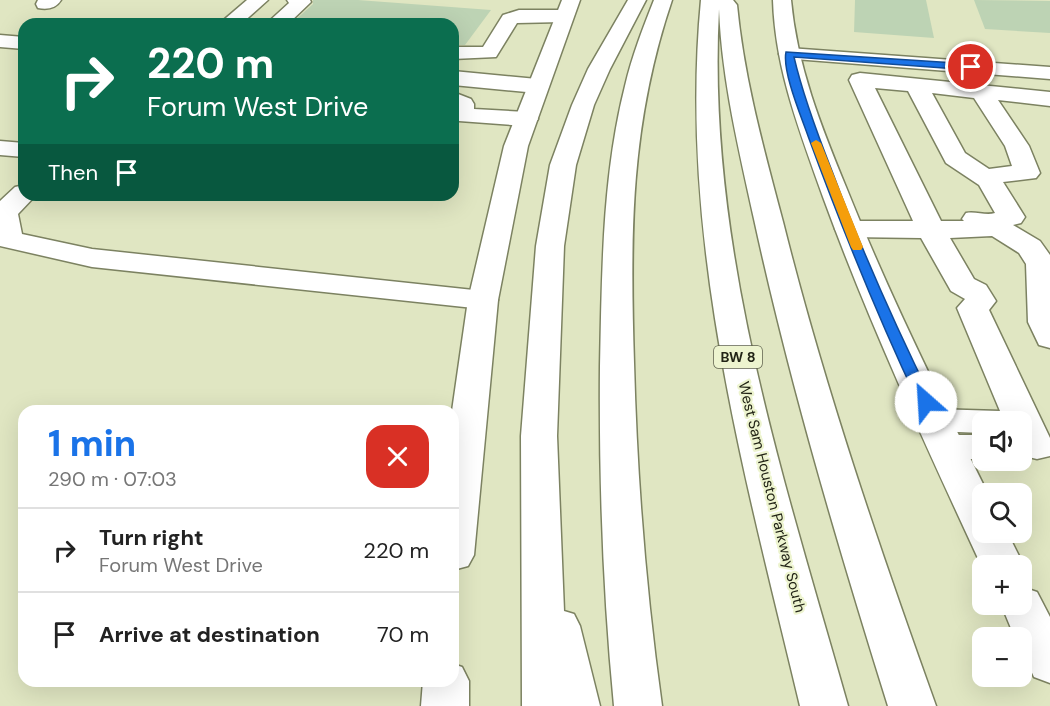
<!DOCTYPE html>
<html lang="en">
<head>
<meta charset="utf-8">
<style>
  body { margin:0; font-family:"DM Sans",sans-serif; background:#f2f2f2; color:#222; height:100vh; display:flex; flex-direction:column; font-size:22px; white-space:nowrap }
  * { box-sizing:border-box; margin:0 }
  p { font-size:20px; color:#767676 }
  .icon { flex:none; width:33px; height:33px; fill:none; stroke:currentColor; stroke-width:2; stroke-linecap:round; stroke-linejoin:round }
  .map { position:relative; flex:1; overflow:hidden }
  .side { position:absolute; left:18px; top:405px; width:441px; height:282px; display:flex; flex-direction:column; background:#fff; border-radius:18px; box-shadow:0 6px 24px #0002 }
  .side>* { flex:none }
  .banner { position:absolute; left:18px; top:18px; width:441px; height:183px; border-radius:18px; box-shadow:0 6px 24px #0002; background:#0b6e4f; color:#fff; overflow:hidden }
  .fabs { position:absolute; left:972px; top:411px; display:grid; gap:12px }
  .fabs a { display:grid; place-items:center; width:60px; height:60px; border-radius:12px; background:#fff; box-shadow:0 6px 24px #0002; font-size:30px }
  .pin { position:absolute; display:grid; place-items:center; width:51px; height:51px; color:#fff; margin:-26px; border:3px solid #fff; border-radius:50%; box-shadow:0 2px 6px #0007 }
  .me { position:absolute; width:66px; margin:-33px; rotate:334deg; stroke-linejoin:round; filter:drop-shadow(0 0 4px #0008) }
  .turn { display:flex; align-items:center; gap:21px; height:126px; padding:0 30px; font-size:27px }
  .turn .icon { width:78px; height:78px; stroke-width:2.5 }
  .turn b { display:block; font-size:42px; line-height:51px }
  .then { display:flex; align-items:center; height:57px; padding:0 30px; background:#0003; gap:12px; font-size:22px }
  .round { display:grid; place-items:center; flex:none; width:63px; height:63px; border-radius:18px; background:#f2f2f2 }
  .headline { display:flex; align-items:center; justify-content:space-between; height:102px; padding:0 30px }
  h1 { font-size:36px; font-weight:800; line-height:45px; color:#1a73e8 }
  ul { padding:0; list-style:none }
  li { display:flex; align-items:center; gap:18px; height:84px; padding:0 30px; border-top:2px solid #e0e0e0 }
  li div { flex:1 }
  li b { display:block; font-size:22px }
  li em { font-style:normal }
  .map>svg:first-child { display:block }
</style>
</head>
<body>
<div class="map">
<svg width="1050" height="706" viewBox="0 0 1050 706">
  <rect width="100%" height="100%" fill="#e0e6c2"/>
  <g fill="#bdd3b4">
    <path d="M 313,0 L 358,0 L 491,10 L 465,45 L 453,45 L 453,24 L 291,24 L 313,4 Z"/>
    <path d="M 855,0 L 926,0 L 934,38 L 854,32 Z"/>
    <path d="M 974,0 L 1050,1 L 1050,33 L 985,29 Z"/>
  </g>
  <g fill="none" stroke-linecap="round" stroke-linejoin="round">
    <g stroke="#7c8261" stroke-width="3">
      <g id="minor">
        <path d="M 38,0 L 61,0 C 56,8 48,10 38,8 L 36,4 Z"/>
        <path d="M 247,0 L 268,0 L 241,24 L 219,24 Z"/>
        <path d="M 287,0 L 310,0 L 311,2 L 288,24 L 266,24 L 289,3 Z"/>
        <path d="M 519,10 L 563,10 L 570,12 L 573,16 L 570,20 L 563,22 L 517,23 L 496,57 L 453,59 L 453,47 L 483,47 L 503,15 Z"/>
        <path d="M 0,35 L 24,37 L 24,49 L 0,47 Z"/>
        <path d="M 789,48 L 1050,67 L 1050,79 L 782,58 L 779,54 L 782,50 Z"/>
        <path d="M 453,71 L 537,79 L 545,81 L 548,86 L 545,91 L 537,93 L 453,85 Z"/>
        <path d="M 860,73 L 1050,92 L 1050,106 L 998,100 L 1029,146 L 1040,173 L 1036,178 L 1003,182 L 1025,217 L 1021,223 L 1013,225 L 1040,241 L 1050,255 L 1050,348 L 1039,345 L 1028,322 L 1026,264 L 1019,253 L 992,236 L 950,238 L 974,279 L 986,285 L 996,301 L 989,310 L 1050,438 L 1050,456 L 1037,459 L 1024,456 L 1022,452 L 1022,422 L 982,422 L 982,433 L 934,431 L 921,428 L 916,420 L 921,412 L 934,409 L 1000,411 L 957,308 L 965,299 L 951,291 L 921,238 L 849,237 L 839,235 L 835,229 L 839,223 L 849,221 L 913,221 L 849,80 L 852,75 ZM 875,88 L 908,91 L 946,163 L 979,185 L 995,213 C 986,216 976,211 966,213 L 962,219 L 964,221 L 941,221 ZM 932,93 L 974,98 L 1005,146 L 1012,166 L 989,169 L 965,153 Z"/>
        <path d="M 453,92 L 471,99 L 474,104 L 474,109 L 526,112 L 534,114 L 538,119 L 534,124 L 526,126 L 459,121 L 453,116 Z"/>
        <path d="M 0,141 L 24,143 L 24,157 L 0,155 Z"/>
        <path d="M 24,185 L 24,195 L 36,195 L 18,214 L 22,234 L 92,249 L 483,291 L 494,293 L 498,300 L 494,307 L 483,309 L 92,267 L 0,246 L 0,201 L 15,187 Z"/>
        <path d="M 947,435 L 982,435 L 982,459 L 947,459 L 934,456 L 929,447 L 934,438 Z"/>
      </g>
    </g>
    <g stroke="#7c8261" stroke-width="3">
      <g id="major">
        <path d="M 562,0 L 580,0 L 528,146 L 498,300 L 474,555 L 468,566 L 453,570 L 452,411 L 468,300 L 504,146 Z"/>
        <path d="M 773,0 L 791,0 C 797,66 821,126 846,187 C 888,292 938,393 988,494 L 982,494 L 982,532 L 1007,532 L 1024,566 L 1022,570 L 1022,566 L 982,567 C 926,446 869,323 823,197 C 800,132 775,69 773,0 Z"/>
        <path d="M 1022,587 L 1037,592 L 1050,617 L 1050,683 L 1034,677 L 1022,651 L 1022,638 L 1015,638 L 1001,604 L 1022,604 Z"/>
        <path d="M 453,664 L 462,667 L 469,681 L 469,706 L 421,706 L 423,681 L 453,681 Z"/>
      </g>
    </g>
    <g stroke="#7c8261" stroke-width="3">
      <g id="highway">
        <path d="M 628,0 L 646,0 L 610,69 L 594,105 L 576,165 L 564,246 L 557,436 L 564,611 L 574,614 L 580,626 L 600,706 L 522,706 L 521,436 L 536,246 L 550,165 L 572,105 L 588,69 Z"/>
        <path d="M 654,0 L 672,0 C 630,124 630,234 634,363 C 637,478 646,592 662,706 L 614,706 C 603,593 599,480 600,366 C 602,273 602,177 625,86 C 632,56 643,28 654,0 Z"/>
        <path d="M 701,0 L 733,0 L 737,5 C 744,79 764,150 783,222 C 824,386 879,547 936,706 L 888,706 C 838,546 790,384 754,219 C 739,150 722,81 719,9 C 706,246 784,480 848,706 L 800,706 C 745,475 678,239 701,0 Z"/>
      </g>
    </g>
    <use href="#minor" fill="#fff" fill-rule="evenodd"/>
    <use href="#major" fill="#fff" fill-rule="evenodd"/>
    <use href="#highway" fill="#fff" fill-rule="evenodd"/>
  </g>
  <path fill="#1a73e8" stroke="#114b97" stroke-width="1.5" d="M 786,52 L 971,64 L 976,67 L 971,70 L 794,57 C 803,96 817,133 832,171 C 861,249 896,327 933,402 L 931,405 L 926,407 L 918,402 C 877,315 841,226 808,136 C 801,116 782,71 786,52 Z"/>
  <path fill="#f59e0b" d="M 816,140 L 821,143 L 863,247 L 861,250 L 853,250 L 851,247 L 811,143 Z"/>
  <g text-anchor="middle" stroke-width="4.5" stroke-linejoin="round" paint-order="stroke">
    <rect fill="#edf4cf" stroke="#5f624e" stroke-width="1.5" x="714" y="346" width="48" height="22" rx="4.5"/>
    <g font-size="14" font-weight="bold" fill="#222416">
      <text x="738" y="362">BW 8</text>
    </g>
    <g font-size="15" fill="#222416" stroke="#edf4cf">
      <text transform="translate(772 497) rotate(76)" y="5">West Sam Houston Parkway South</text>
    </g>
  </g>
</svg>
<div class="fabs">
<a><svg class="icon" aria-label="sound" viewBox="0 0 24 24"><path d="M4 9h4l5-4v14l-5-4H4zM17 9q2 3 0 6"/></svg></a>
<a><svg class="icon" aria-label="search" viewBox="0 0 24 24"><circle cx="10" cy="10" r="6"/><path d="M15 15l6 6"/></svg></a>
<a>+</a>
<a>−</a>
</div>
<div class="pin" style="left:971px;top:67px;background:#d93025"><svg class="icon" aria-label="arrive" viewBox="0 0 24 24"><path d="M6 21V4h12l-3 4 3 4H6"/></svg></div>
<svg class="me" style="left:926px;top:402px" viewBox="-20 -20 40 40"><circle r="19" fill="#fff"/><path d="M0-13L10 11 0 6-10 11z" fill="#1a73e8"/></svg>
<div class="banner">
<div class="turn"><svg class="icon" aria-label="right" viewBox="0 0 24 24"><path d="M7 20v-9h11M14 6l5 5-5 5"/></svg><div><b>220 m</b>Forum West Drive</div></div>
<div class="then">Then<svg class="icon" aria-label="arrive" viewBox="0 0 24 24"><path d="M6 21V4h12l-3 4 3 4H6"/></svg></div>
</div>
<section class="side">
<div class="headline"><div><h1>1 min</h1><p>290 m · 07:03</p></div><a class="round" style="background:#d93025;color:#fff"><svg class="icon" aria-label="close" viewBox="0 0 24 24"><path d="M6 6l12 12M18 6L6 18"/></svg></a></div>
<ul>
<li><svg class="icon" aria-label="right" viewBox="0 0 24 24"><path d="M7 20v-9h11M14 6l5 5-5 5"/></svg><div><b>Turn right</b><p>Forum West Drive</p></div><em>220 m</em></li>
<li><svg class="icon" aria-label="arrive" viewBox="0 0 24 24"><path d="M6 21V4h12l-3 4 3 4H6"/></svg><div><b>Arrive at destination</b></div><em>70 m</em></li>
</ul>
</section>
</div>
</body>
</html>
